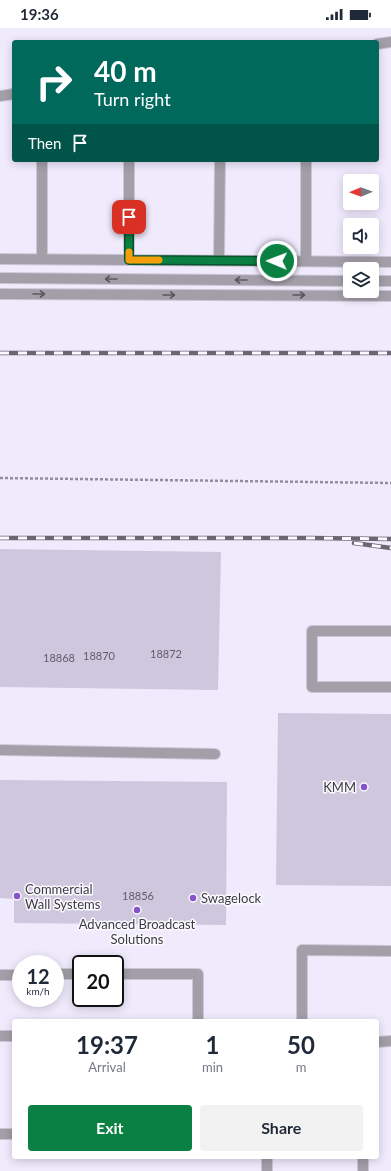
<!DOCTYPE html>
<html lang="en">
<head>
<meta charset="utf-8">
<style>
  body { margin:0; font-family:Lato,sans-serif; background:#f2f2f3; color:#1f2937; height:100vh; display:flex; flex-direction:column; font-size:15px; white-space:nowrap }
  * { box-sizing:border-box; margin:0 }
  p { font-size:13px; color:#747a83 }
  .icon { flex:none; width:22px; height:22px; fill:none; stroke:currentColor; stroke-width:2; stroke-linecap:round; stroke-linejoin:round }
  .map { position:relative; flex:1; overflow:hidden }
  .side { position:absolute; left:12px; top:991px; width:367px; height:140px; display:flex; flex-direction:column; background:#fff; border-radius:4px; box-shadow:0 2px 10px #0003 }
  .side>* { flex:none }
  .banner { position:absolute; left:12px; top:12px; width:367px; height:122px; border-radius:4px; box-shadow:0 2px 10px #0003; background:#00695c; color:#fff; overflow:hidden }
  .needle { width:26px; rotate:269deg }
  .tools { position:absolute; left:343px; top:146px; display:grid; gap:8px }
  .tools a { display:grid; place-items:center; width:36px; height:36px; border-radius:4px; background:#fff; box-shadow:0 2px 10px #0003; font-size:20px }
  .speed { position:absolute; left:12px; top:927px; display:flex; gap:8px; font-size:20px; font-weight:700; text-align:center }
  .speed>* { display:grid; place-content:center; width:52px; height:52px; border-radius:50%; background:#fff; box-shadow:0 2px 10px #0003; line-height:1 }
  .speed small { font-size:10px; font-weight:400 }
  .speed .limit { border:2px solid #111; border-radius:6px; background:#fff; color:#111 }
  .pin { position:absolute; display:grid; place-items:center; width:34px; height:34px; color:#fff; margin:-17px; border-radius:8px; box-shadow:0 2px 6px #0006 }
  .me { position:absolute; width:44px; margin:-22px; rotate:271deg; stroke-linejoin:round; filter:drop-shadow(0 0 3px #0008) }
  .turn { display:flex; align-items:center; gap:14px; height:84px; padding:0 16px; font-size:18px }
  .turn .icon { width:52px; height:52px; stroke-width:2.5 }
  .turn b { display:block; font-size:28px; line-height:34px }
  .then { display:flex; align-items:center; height:38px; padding:0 16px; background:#0003; gap:8px; font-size:15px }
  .eta { display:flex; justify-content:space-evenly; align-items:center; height:68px; text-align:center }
  .eta b { font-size:24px; font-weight:700; line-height:28px }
  .cta { display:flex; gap:8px; margin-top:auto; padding:8px 16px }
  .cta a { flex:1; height:46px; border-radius:4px; background:#0b8043; color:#fff; font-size:16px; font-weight:700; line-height:46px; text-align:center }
  .cta a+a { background:#f2f2f3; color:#1f2937 }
  .status { display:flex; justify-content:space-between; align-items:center; height:28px; padding:0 20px; background:#fff; direction:ltr }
  .status svg { height:11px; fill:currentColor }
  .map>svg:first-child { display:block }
</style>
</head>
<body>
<div class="status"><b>19:36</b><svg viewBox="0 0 49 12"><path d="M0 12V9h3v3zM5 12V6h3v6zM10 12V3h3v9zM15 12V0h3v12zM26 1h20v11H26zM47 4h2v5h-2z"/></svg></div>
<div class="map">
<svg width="391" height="1143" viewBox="0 0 391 1143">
  <rect width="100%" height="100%" fill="#f0eafd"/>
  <g fill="#cec7de">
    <path d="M 0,521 L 221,524 L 218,662 L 0,659 Z"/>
    <path d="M 278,685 L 391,686 L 391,858 L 276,857 Z"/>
    <path d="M 0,752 L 227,754 L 226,897 L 14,895 L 14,871 L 0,870 Z"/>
  </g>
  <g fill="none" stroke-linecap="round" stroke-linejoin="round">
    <g stroke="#ccc7d8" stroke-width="12">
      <g id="service">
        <path d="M 377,16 L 391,14"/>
        <path d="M 0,68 L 14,66"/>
        <path d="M 42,132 L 42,231"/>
        <path d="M 129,132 L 129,232"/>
        <path d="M 0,231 L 391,234"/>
        <path d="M 219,232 L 220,132"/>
        <path d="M 306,233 L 306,132"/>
        <path d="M 0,250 L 350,253"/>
        <path d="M 372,253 L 391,253"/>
        <path d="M 0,266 L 391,268"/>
        <path d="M 391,603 L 312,603 L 312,659 L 391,659"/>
        <path d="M 0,722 L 215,726"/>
        <path d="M 55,946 L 81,946"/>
        <path d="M 115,946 L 198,946 L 198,993"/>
        <path d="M 0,947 L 21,947"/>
        <path d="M 302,993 L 302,922 L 391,923"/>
        <path d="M 0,1106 L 14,1106"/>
        <path d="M 267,1129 L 267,1143"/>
      </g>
    </g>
    <g stroke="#ccc7d8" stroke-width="12">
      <g id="tertiary">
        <path d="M 0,1008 L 14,1008"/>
        <path d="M 377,1014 L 391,1013"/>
        <path d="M 363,1129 L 363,1143"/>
      </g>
    </g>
    <path stroke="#928d9c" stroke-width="2.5" stroke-dasharray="3 2" stroke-linecap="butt" d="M 0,450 L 391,455"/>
    <use href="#service" stroke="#a39fa9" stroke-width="10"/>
    <use href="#tertiary" stroke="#a39fa9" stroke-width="10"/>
    <g stroke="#6a6673" stroke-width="4.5">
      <g id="rail">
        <path d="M 0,325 L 391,325"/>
        <path d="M 0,510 L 310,510 L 391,511"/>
        <path d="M 354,515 L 391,520"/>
      </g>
    </g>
    <use href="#rail" stroke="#fbfaff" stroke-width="3" stroke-dasharray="9" stroke-linecap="butt"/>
  </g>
  <defs><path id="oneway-shaft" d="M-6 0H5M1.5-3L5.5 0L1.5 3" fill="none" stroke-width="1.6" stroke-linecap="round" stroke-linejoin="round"/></defs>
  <g stroke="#5c5862">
    <use href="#oneway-shaft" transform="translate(111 251) rotate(-180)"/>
    <use href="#oneway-shaft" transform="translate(241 252) rotate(-180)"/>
    <use href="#oneway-shaft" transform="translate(39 266)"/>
    <use href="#oneway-shaft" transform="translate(169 267)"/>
    <use href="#oneway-shaft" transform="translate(299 267)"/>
  </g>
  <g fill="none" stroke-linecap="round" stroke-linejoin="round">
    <g stroke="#07532c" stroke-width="10">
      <path id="route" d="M 129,189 L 129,232 L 277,233"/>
    </g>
    <use href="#route" stroke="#0b8043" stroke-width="7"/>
    <path stroke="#f59e0b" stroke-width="7" d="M 129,224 L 129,232 L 159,232"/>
  </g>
  <g fill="#8653cb" stroke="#fbfaff" stroke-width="1.5">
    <circle cx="364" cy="759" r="4"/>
    <circle cx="17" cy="868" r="4"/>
    <circle cx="193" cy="870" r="4"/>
    <circle cx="137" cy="882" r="4"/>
  </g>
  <g text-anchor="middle" stroke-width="3" stroke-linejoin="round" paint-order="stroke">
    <g font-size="11" fill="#615d6a">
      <text x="166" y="630">18872</text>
      <text x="99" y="632">18870</text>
      <text x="59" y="634">18868</text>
      <text x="138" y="872">18856</text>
    </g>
    <g font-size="13" fill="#3d3a44" stroke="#fbfaff" text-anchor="start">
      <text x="356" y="764" text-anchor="end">KMM</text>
      <text x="25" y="866">Commercial<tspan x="25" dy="15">Wall Systems</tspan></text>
      <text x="201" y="875">Swagelock</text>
      <text x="137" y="901" text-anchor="middle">Advanced Broadcast<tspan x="137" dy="15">Solutions</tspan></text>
    </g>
  </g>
</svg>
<div class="tools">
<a><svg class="needle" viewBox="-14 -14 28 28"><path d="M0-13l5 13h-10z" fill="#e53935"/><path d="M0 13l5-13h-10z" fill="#747a83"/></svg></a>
<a><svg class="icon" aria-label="sound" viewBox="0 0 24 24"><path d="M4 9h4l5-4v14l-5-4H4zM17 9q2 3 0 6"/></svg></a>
<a><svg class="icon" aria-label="layers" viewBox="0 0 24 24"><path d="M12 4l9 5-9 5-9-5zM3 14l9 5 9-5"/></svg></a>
</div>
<div class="speed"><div>12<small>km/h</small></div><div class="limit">20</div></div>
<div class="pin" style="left:129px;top:189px;background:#d93025"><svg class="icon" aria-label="arrive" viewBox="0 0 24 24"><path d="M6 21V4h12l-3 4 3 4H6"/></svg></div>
<svg class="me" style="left:277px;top:233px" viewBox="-20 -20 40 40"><circle r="17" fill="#0b8043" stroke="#fff" stroke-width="3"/><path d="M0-11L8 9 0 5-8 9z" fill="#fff"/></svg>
<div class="banner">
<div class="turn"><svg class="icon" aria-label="right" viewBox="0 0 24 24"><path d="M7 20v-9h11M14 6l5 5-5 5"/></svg><div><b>40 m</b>Turn right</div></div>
<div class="then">Then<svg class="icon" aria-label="arrive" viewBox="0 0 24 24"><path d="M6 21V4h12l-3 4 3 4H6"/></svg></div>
</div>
<section class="side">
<div class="eta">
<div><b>19:37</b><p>Arrival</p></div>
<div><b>1</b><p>min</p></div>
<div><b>50</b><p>m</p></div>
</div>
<div class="cta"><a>Exit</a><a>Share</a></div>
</section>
</div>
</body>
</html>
